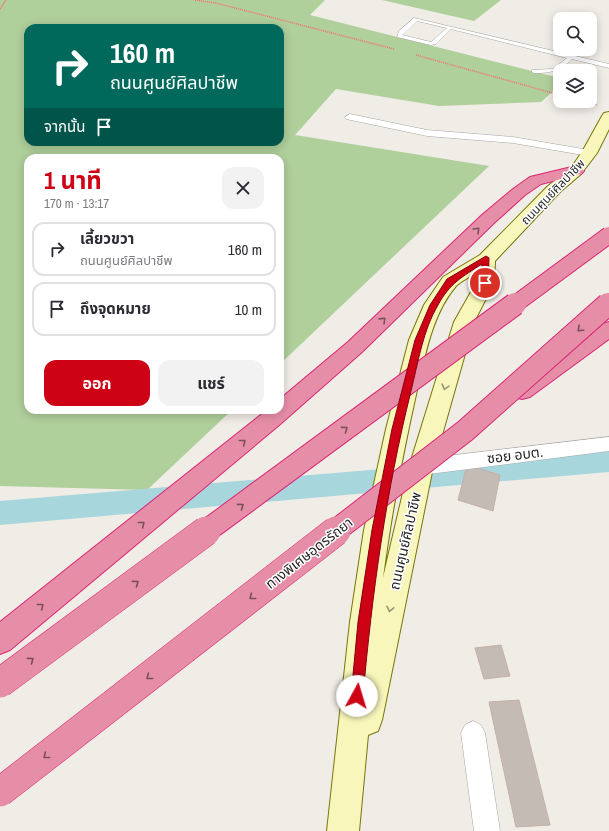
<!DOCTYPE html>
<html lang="th">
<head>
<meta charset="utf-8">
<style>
  body { margin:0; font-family:"Archivo Narrow","Noto Sans Thai",sans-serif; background:#f2f2f3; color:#2b2b33; height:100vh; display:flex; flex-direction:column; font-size:15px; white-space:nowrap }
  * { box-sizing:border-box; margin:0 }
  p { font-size:13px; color:#7c7c81 }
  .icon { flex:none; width:22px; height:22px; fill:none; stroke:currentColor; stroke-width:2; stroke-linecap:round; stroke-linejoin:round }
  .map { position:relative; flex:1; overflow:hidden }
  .panel { position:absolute; left:24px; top:154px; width:260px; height:260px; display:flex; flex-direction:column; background:#fff; border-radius:12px; box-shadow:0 2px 10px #0003 }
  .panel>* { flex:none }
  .guide { position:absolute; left:24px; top:24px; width:260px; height:122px; border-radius:12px; box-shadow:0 2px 10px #0003; background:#00695c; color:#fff; overflow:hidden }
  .fabs { position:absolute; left:553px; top:12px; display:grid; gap:8px }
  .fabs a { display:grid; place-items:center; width:44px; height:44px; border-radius:8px; background:#fff; box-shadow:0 2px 10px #0003; font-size:20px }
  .pin { position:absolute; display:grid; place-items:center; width:34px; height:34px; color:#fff; margin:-17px; border:2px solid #fff; border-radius:50%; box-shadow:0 1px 4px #0007 }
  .me { position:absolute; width:44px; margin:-22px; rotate:6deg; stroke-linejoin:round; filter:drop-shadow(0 0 3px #0008) }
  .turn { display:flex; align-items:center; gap:14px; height:84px; padding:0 20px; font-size:18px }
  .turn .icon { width:52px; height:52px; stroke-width:2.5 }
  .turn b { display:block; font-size:28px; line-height:34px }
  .then { display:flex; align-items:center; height:38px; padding:0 20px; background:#0003; gap:8px; font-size:15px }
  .round { display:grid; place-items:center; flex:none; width:42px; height:42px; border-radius:12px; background:#f2f2f3 }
  .headline { display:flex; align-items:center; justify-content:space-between; height:68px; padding:0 20px }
  h1 { font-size:24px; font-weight:700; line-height:30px; color:#cd0215 }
  .cta { display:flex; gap:8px; margin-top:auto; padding:8px 20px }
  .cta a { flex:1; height:46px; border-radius:12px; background:#cd0215; color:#fff; font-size:16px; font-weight:700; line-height:46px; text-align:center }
  .cta a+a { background:#f2f2f3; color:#2b2b33 }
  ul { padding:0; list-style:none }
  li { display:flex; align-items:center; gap:12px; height:54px; margin:0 8px 6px; padding:0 12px; border:2px solid #e1e1e2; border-radius:12px }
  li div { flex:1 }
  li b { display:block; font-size:15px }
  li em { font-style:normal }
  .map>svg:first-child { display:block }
</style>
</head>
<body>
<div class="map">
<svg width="609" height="831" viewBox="0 0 609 831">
  <rect width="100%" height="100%" fill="#f0ece6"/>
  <g fill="#afcf9b" fill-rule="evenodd">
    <path d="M 0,0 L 325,0 L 310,15 L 560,78 L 560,85 L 541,102 L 439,106 L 336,89 L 295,135 L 489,166 L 280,364 L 280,158 L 28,158 L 28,410 L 232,410 L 147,490 L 0,486 ZM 28,28 L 280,28 L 280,142 L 28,142 Z"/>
    <path d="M 382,0 L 501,0 L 474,21 Z"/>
  </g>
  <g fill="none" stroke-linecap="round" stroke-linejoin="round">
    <path fill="#a7d6dd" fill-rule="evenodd" d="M 609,450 L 609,472 L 0,525 L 0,501 Z"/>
  </g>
  <g fill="#c5bbb5" stroke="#c2b1a8">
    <path d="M 467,465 L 500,475 L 493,511 L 458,500 Z"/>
    <path d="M 501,645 L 510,676 L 484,679 L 475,648 Z"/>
    <path d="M 519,700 L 550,825 L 516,827 L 489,702 Z"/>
  </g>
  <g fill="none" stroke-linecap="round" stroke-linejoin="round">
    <g stroke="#a6a6a6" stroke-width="1">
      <path id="service" d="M 414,18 L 609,64 L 609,68 L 572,59 C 560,71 551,73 534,73 L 532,72 L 532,70 L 553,69 L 567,58 L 451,29 L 436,44 L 431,45 L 397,37 L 399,31 ZM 417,21 L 447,28 L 431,42 L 402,35 Z"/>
    </g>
    <g stroke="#a6a6a6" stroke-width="1">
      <g id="minor">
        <path d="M 350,114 L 427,130 L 513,137 L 589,150 L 595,153 L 589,156 L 513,143 L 427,136 L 346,119 L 345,117 Z"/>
        <path d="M 609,437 L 609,451 L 421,475 L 415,472 L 412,467 L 415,462 L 421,459 Z"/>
        <path d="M 473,721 L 481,725 L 485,733 L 500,831 L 474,831 L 461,733 L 465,725 Z"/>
      </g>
    </g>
    <g stroke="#757706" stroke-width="2">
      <path id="secondary" d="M 609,112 L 609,129 L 597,153 L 581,174 L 560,192 L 495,261 L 494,283 L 474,322 L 433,467 L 382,720 L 378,731 L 368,735 L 359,831 L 327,831 L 350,622 L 364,530 L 386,429 L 409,340 L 424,305 L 443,277 L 480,255 L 548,186 L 571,168 L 582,152 L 602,116 L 604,113 ZM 476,273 L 476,283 L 454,322 L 409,467 L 383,578 C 391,515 403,453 417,390 C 425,356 432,314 456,286 C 461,281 470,277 476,273 Z"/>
    </g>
    <g stroke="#da2775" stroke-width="2">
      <g id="motorway">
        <path d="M 576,166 L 581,168 L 584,171 L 581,174 L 541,184 L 525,195 L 494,223 L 362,352 L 278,426 L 10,650 L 0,654 L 0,622 L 267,410 L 280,410 L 280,399 L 348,342 L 482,215 L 513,189 L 530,177 Z"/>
        <path d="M 609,322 L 609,339 L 530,397 L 522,399 L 514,397 L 511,391 L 514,385 L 602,324 Z"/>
      </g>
    </g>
    <g stroke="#f96f6e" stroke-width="1.5" stroke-dasharray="1 1" stroke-linecap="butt">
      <path d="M 195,0 L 216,3 L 394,49"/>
      <path d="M 0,9 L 6,0"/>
      <path d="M 416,55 L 560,95"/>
      <path d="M 583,101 L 597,105"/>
    </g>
    <use href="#service" fill="#fff" fill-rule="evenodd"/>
    <use href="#minor" fill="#fff" fill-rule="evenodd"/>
    <use href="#secondary" fill="#f9f6bb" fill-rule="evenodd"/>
    <use href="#motorway" fill="#e68ea7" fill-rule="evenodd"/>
    <g stroke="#da2775" stroke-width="18" stroke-linecap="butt">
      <g id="motorway-bridge-far2">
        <path d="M 514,305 L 609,235"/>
        <path d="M 607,305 L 609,303"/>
      </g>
    </g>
    <g stroke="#da2775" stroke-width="24" stroke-linecap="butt">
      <g id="motorway-bridge-far1">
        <path d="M 205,532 L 515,304"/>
        <path d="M 334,532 L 465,431 L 608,304"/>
      </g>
    </g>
    <g stroke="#da2775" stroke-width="30" stroke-linecap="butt">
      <g id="motorway-bridge">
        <path d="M 0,683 L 206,531"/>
        <path d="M 0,792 L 336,531"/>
      </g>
    </g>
    <use href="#motorway-bridge-far2" stroke="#e68ea7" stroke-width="16"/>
    <use href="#motorway-bridge-far1" stroke="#e68ea7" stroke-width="22"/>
    <use href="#motorway-bridge" stroke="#e68ea7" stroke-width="29"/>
  </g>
  <defs><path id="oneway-chevron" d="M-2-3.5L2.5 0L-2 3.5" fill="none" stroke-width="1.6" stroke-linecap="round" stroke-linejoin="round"/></defs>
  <g stroke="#79515c">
    <use href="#oneway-chevron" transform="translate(477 230) rotate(-45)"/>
    <use href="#oneway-chevron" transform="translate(383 320) rotate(-44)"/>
    <use href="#oneway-chevron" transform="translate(580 329) rotate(138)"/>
    <use href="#oneway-chevron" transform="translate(345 429) rotate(-36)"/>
    <use href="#oneway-chevron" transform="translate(243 442) rotate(-39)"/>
    <use href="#oneway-chevron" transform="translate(241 506) rotate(-36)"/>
    <use href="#oneway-chevron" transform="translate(142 524) rotate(-39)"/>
    <use href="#oneway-chevron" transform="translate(136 583) rotate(-36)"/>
    <use href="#oneway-chevron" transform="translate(252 597) rotate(142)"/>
    <use href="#oneway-chevron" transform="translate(41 606) rotate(-39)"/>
    <use href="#oneway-chevron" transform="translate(31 660) rotate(-36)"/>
    <use href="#oneway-chevron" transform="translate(149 677) rotate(142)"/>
    <use href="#oneway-chevron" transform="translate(46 756) rotate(142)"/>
  </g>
  <g stroke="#979575">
    <use href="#oneway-chevron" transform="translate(445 387) rotate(106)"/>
    <use href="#oneway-chevron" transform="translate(390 609) rotate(102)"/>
  </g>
  <path fill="#cd0215" stroke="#85010e" d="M 486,256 L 489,258 L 488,285 L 482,285 L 481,283 L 482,264 C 462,277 450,283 438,305 C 423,330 418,363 411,391 C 386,491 372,594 363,696 L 361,701 L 357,702 L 352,701 L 351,696 L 358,622 L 372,530 L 392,429 L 415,340 L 430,305 L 447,279 Z"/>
  <g text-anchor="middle" stroke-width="3" stroke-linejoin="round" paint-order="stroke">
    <g font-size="12" fill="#1f1f1f" stroke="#fff">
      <text transform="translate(553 192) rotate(-46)" y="4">ถนนศูนย์ศิลปาชีพ</text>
    </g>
    <g font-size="14" fill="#1f1f1f" stroke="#fff">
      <text transform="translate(515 455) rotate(-7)" y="5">ซอย อบต.</text>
      <text transform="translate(405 541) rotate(-77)" y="5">ถนนศูนย์ศิลปาชีพ</text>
      <text transform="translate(309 553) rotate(-38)" y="5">ทางพิเศษอุดรรัถยา</text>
    </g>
  </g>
</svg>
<div class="fabs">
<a><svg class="icon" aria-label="search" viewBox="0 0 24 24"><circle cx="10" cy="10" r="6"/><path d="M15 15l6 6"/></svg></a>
<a><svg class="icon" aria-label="layers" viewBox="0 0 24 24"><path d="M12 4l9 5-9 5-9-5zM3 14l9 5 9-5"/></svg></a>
</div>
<div class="pin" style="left:485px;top:283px;background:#d93025"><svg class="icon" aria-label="arrive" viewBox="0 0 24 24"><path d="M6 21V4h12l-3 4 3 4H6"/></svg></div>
<svg class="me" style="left:357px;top:696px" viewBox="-20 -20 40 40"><circle r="19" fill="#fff"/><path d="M0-13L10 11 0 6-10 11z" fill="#cd0215"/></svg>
<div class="guide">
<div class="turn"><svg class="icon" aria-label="right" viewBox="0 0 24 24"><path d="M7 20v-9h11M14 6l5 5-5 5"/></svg><div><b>160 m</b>ถนนศูนย์ศิลปาชีพ</div></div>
<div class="then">จากนั้น<svg class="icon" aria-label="arrive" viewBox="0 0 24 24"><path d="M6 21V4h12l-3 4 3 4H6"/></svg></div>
</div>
<section class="panel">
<div class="headline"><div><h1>1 นาที</h1><p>170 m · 13:17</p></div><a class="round"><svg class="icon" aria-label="close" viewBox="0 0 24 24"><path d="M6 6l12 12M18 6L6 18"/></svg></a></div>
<ul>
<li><svg class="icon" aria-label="right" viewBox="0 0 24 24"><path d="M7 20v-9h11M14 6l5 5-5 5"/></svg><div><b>เลี้ยวขวา</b><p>ถนนศูนย์ศิลปาชีพ</p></div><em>160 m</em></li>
<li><svg class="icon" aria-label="arrive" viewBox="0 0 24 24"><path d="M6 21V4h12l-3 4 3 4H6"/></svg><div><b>ถึงจุดหมาย</b></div><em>10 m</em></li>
</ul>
<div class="cta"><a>ออก</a><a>แชร์</a></div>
</section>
</div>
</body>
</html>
